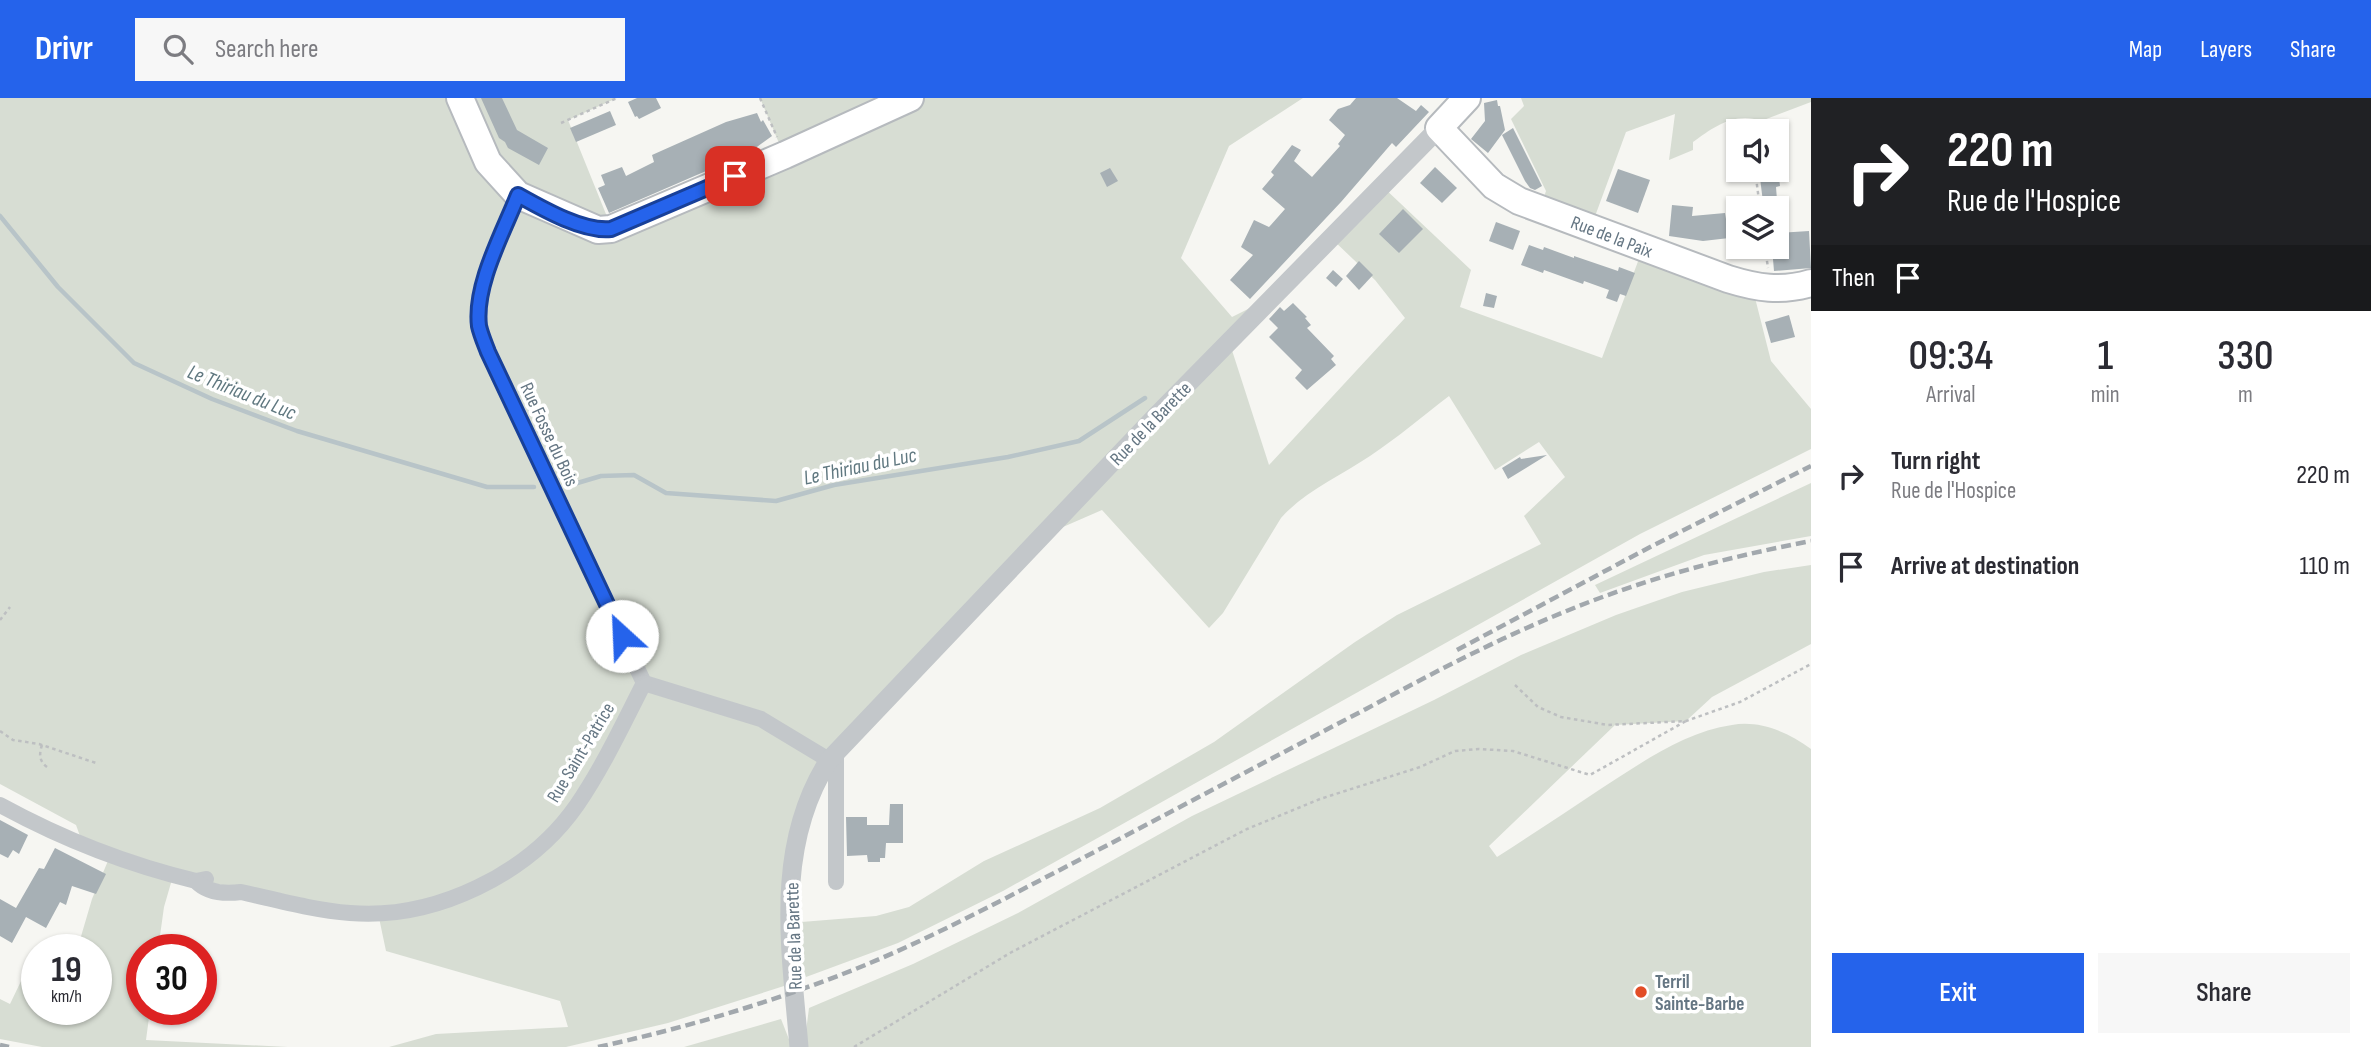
<!DOCTYPE html>
<html lang="en">
<head>
<meta charset="utf-8">
<style>
  body { margin:0; font-family:"Sofia Sans Condensed",sans-serif; background:#f7f7f7; color:#2b2b33; height:100vh; display:flex; flex-direction:column; font-size:26px; white-space:nowrap }
  * { box-sizing:border-box; margin:0 }
  p { font-size:23px; color:#7c7c81 }
  .icon { flex:none; width:38px; height:38px; fill:none; stroke:currentColor; stroke-width:2; stroke-linecap:round; stroke-linejoin:round }
  .map { position:relative; flex:1; overflow:hidden }
  .sheet { display:flex; flex-direction:column; background:#fff; width:560px }
  .sheet>* { flex:none }
  .banner { background:#202124; color:#fff; overflow:hidden }
  .fabs { position:absolute; left:1726px; top:21px; display:grid; gap:14px }
  .fabs a { display:grid; place-items:center; width:63px; height:63px; border-radius:0px; background:#fff; box-shadow:0 2px 5px #0004; font-size:35px }
  .speed { position:absolute; left:21px; top:836px; display:flex; gap:14px; font-size:35px; font-weight:700; text-align:center }
  .speed>* { display:grid; place-content:center; width:91px; height:91px; border-radius:50%; background:#fff; box-shadow:0 2px 5px #0004; line-height:1 }
  .speed small { font-size:18px; font-weight:400 }
  .speed .limit { border:10px solid #d22; background:#fff; color:#111 }
  .pin { position:absolute; display:grid; place-items:center; width:60px; height:60px; color:#fff; margin:-30px; border-radius:14px; box-shadow:0 4px 10px #0006 }
  .me { position:absolute; width:77px; margin:-38px; rotate:335deg; stroke-linejoin:round; filter:drop-shadow(0 0 5px #0008) }
  .turn { display:flex; align-items:center; gap:24px; height:147px; padding:0 21px; font-size:32px }
  .turn .icon { width:91px; height:91px; stroke-width:2.5 }
  .turn b { display:block; font-size:49px; line-height:60px }
  .then { display:flex; align-items:center; height:66px; padding:0 21px; background:#0003; gap:14px; font-size:26px }
  .eta { display:flex; justify-content:space-evenly; align-items:center; height:119px; text-align:center }
  .eta b { font-size:42px; font-weight:600; line-height:49px }
  .button { display:flex; gap:14px; margin-top:auto; padding:14px 21px }
  .button a { flex:1; height:80px; border-radius:0px; background:#2563eb; color:#fff; font-size:28px; font-weight:600; line-height:80px; text-align:center }
  .button a+a { background:#f7f7f7; color:#2b2b33 }
  ul { padding:0; list-style:none }
  li { display:flex; align-items:center; gap:21px; height:91px; padding:0 21px }
  li div { flex:1 }
  li b { display:block; font-size:26px }
  li em { font-style:normal }
  header { display:flex; align-items:center; gap:42px; box-sizing:border-box; height:98px; padding:0 35px; background:#2563eb; color:#fff }
  header strong { font-size:33px }
  nav { display:flex; gap:38px; margin-inline-start:auto; font-size:24px }
  .search { width:490px; height:63px; background:#f7f7f7; display:flex; align-items:center; gap:18px; box-sizing:border-box; padding:0 24px; border-radius:0px; color:#7c7c81; font-size:26px }
  main { display:flex; flex:1; min-height:0 }
  .map>svg:first-child { display:block }
</style>
</head>
<body>
<header>
<strong>Drivr</strong>
<div class="search"><svg class="icon" aria-label="search" viewBox="0 0 24 24"><circle cx="10" cy="10" r="6"/><path d="M15 15l6 6"/></svg>Search here</div>
<nav><a>Map</a><a>Layers</a><a>Share</a></nav>
</header>
<main>
<div class="map">
<svg width="1811" height="949" viewBox="0 0 1811 949">
  <rect width="100%" height="100%" fill="#f6f6f2"/>
  <g fill="#d7ddd3" fill-rule="evenodd">
    <path d="M 0,0 L 617,0 L 568,22 L 612,131 L 784,57 L 760,0 L 1303,0 L 1229,48 L 1181,160 L 1232,219 L 1274,198 L 1229,243 L 1269,367 L 1405,220 L 1375,182 L 1331,140 L 1382,88 L 1471,172 L 1460,209 L 1602,260 L 1643,150 L 1752,188 L 1771,263 L 1811,311 L 1811,351 L 1640,436 L 1003,793 L 898,845 L 806,879 L 789,827 L 784,888 L 668,925 L 566,949 L 389,949 L 436,936 L 568,929 L 560,903 L 386,853 L 378,815 L 173,778 L 164,809 L 158,852 L 142,852 L 142,912 L 150,912 L 146,942 L 288,949 L 42,949 L 0,941 L 0,901 L 10,906 L 37,850 L 41,852 L 37,852 L 37,912 L 96,912 L 96,852 L 77,852 L 92,801 L 110,758 L 84,749 L 76,727 L 0,686 ZM 1449,298 L 1495,372 L 1539,344 L 1565,379 L 1524,418 L 1541,446 L 1397,517 L 1355,544 L 1214,644 L 1100,710 L 984,763 L 909,809 L 876,818 L 789,825 L 816,682 L 1040,439 L 1102,412 L 1209,530 L 1223,515 L 1281,420 C 1305,393 1340,378 1370,358 C 1397,340 1423,318 1449,298 Z"/>
    <path d="M 1521,0 L 1811,0 L 1811,4 L 1761,23 C 1736,13 1713,29 1693,44 L 1693,52 L 1669,62 L 1675,16 L 1626,34 L 1594,121 L 1543,102 L 1546,93 L 1511,21 L 1524,8 Z"/>
    <path d="M 1811,385 L 1811,438 L 1704,457 L 1600,495 L 1595,487 Z"/>
    <path d="M 1811,467 L 1811,546 L 1712,599 L 1686,623 L 1615,627 L 1489,748 L 1497,759 C 1531,737 1565,715 1599,692 C 1640,666 1683,634 1732,627 C 1759,622 1789,634 1811,651 L 1811,949 L 804,949 L 809,910 L 913,866 L 1018,815 L 1192,718 L 1434,602 L 1521,557 L 1616,517 L 1682,494 L 1764,474 Z"/>
    <path d="M 781,921 L 792,949 L 684,949 Z"/>
  </g>
  <g fill="none" stroke-linecap="round" stroke-linejoin="round">
    <g stroke="#b8c4c8" stroke-width="4.5">
      <path d="M 0,118 L 58,189 L 134,265 L 212,301 L 297,333 L 487,389 L 534,389"/>
      <path d="M 574,386 L 601,378 L 634,377 L 666,395 L 776,403 L 834,387 L 1008,359 L 1079,343 L 1145,300"/>
    </g>
  </g>
  <g fill="#a7b0b5">
    <path d="M 481,0 L 502,0 L 517,32 L 548,50 L 539,67 L 508,50 L 505,44 L 499,40 Z"/>
    <path d="M 637,0 L 656,0 L 661,10 L 639,21 L 637,18 L 635,19 L 628,4 Z"/>
    <path d="M 1356,0 L 1397,0 L 1416,13 L 1421,7 L 1429,14 L 1396,49 L 1392,45 L 1341,104 L 1250,201 L 1230,182 L 1253,157 L 1241,149 L 1254,122 L 1269,129 L 1285,111 L 1262,91 L 1274,77 L 1271,74 L 1292,47 L 1301,52 L 1294,63 L 1312,79 L 1340,48 L 1338,46 L 1345,37 L 1329,22 L 1338,11 L 1350,7 Z"/>
    <path d="M 1497,2 L 1498,8 L 1500,8 L 1505,32 L 1488,55 L 1471,41 L 1485,23 L 1484,5 Z"/>
    <path d="M 610,13 L 616,27 L 576,44 L 570,30 Z"/>
    <path d="M 757,15 L 761,24 L 763,22 L 772,38 L 750,54 L 609,115 L 598,90 L 605,87 L 601,77 L 622,69 L 626,78 L 654,64 L 652,57 L 726,24 Z"/>
    <path d="M 1513,30 L 1542,88 L 1535,92 L 1530,90 L 1525,83 L 1502,37 Z"/>
    <path d="M 1435,69 L 1457,90 L 1442,105 L 1420,85 Z"/>
    <path d="M 1110,70 L 1118,83 L 1107,89 L 1100,75 Z"/>
    <path d="M 1618,71 L 1650,82 L 1638,115 L 1606,103 Z"/>
    <path d="M 1759,72 L 1778,72 L 1780,88 L 1776,89 L 1777,102 L 1763,104 Z"/>
    <path d="M 1672,107 L 1693,109 L 1692,118 L 1725,115 L 1726,121 L 1738,120 L 1738,139 L 1703,143 L 1669,138 Z"/>
    <path d="M 1403,111 L 1423,131 L 1399,155 L 1379,136 Z"/>
    <path d="M 1496,124 L 1520,133 L 1513,152 L 1489,143 Z"/>
    <path d="M 1809,133 L 1811,170 L 1774,173 L 1772,149 L 1776,149 L 1776,135 Z"/>
    <path d="M 1529,147 L 1543,152 L 1544,149 L 1574,160 L 1574,158 L 1618,173 L 1619,169 L 1635,175 L 1626,198 L 1620,196 L 1617,204 L 1606,200 L 1609,192 L 1584,183 L 1583,186 L 1544,172 L 1543,175 L 1521,167 Z"/>
    <path d="M 1359,163 L 1373,177 L 1359,192 L 1346,178 Z"/>
    <path d="M 1333,172 L 1343,181 L 1336,189 L 1326,180 Z"/>
    <path d="M 1486,195 L 1497,198 L 1494,210 L 1483,208 Z"/>
    <path d="M 1293,205 L 1307,219 L 1305,220 L 1311,227 L 1307,230 L 1334,258 L 1331,261 L 1336,267 L 1307,292 L 1295,280 L 1302,272 L 1269,239 L 1278,230 L 1269,221 L 1280,209 L 1284,213 Z"/>
    <path d="M 1789,217 L 1795,239 L 1771,245 L 1765,224 Z"/>
    <path d="M 1547,357 L 1508,381 L 1502,370 L 1520,359 L 1521,361 Z"/>
    <path d="M 890,706 L 903,706 L 903,745 L 886,745 L 885,760 L 880,760 L 880,764 L 868,764 L 867,757 L 847,758 L 846,719 L 867,719 L 867,727 L 889,727 Z"/>
    <path d="M 0,722 L 28,737 L 19,756 L 13,752 L 8,760 L 0,756 Z"/>
    <path d="M 55,750 L 106,776 L 96,796 L 72,788 L 66,807 L 60,804 L 46,830 L 26,819 L 12,845 L 0,838 L 0,801 L 16,810 L 39,770 L 44,771 Z"/>
  </g>
  <g fill="none" stroke-linecap="round" stroke-linejoin="round">
    <g stroke="#b6babe" stroke-width="30">
      <g id="primary">
        <path d="M 460,0 L 488,64 L 518,97 L 598,132 L 611,131 L 785,57 L 910,0"/>
        <path d="M 1467,0 L 1439,30 L 1494,88 L 1519,103 L 1728,181 C 1757,190 1781,194 1811,185"/>
      </g>
    </g>
    <g stroke="#bdbfc1" stroke-width="2.5" stroke-dasharray="3.5 3.5" stroke-linecap="butt">
      <path d="M 760,0 L 777,39"/>
      <path d="M 561,25 L 617,0"/>
      <path d="M 1755,72 L 1760,110"/>
      <path d="M 1765,149 L 1768,170"/>
      <path d="M 0,522 L 10,509"/>
      <path d="M 1515,587 L 1538,609 L 1561,619 L 1608,627 L 1686,623 L 1740,604 L 1811,566"/>
      <path d="M 0,633 L 13,642 L 39,646 L 96,665"/>
      <path d="M 42,647 C 39,656 39,663 47,669"/>
      <path d="M 854,949 L 1010,855 L 1247,731 L 1320,701 L 1420,669 L 1455,653 L 1479,651 L 1513,653 L 1590,677 L 1686,623"/>
    </g>
    <g stroke="#c3c7ca" stroke-width="16">
      <path d="M 518,97 C 503,135 474,187 480,228 C 481,237 485,246 488,254 L 644,585"/>
      <path d="M 644,585 L 761,621 L 829,662"/>
      <path d="M 0,707 C 64,742 125,766 196,783 L 206,781"/>
      <path d="M 196,783 C 207,795 225,796 241,794 C 277,802 313,812 350,815 C 435,822 529,776 577,707 C 603,669 623,626 644,585"/>
      <path d="M 836,784 L 836,654"/>
    </g>
    <path stroke="#c3c7ca" stroke-width="19" d="M 799,949 C 791,852 773,749 829,662 L 1156,318 L 1439,30"/>
    <use href="#primary" stroke="#fff" stroke-width="26"/>
    <g stroke="#a2a8ad" stroke-width="4.5" stroke-dasharray="10 5" stroke-linecap="butt">
      <path d="M 1457,552 L 1652,448 L 1811,368"/>
      <path d="M 0,947 L 9,949"/>
      <path d="M 598,949 C 676,932 752,910 827,882 C 914,850 996,805 1079,762 C 1175,712 1270,661 1366,611 C 1433,575 1499,540 1569,512 C 1647,480 1728,459 1811,443"/>
    </g>
  </g>
  <g fill="none" stroke-linecap="round" stroke-linejoin="round">
    <g stroke="#184099" stroke-width="18">
      <path id="route" d="M 622,538 L 488,254 C 485,246 481,237 479,228 C 474,187 503,135 518,97 C 543,111 583,134 611,131 L 735,78"/>
    </g>
    <use href="#route" stroke="#2563eb" stroke-width="12"/>
  </g>
  <circle fill="#e24d26" stroke="#fff" stroke-width="2.5" cx="1641" cy="894" r="7"/>
  <g text-anchor="middle" stroke-width="7" stroke-linejoin="round" paint-order="stroke">
    <g font-size="19" fill="#657683" stroke="#fff">
      <text transform="translate(1612 138) rotate(21)" y="7">Rue de la Paix</text>
      <text transform="translate(1150 325) rotate(-46)" y="7">Rue de la Barette</text>
      <text transform="translate(550 336) rotate(65)" y="7">Rue Fosse du Bois</text>
      <text transform="translate(580 654) rotate(-59)" y="7">Rue Saint-Patrice</text>
      <text transform="translate(793 838) rotate(-92)" y="7">Rue de la Barette</text>
    </g>
    <g font-size="19" font-weight="bold" fill="#657683" stroke="#fff" text-anchor="start">
      <text x="1655" y="890">Terril<tspan x="1655" dy="22">Sainte-Barbe</tspan></text>
    </g>
    <g font-size="21" font-style="italic" fill="#607880" stroke="#fff">
      <text transform="translate(242 294) rotate(22)" y="7">Le Thiriau du Luc</text>
      <text transform="translate(860 368) rotate(-12)" y="7">Le Thiriau du Luc</text>
    </g>
  </g>
</svg>
<div class="fabs">
<a><svg class="icon" aria-label="sound" viewBox="0 0 24 24"><path d="M4 9h4l5-4v14l-5-4H4zM17 9q2 3 0 6"/></svg></a>
<a><svg class="icon" aria-label="layers" viewBox="0 0 24 24"><path d="M12 4l9 5-9 5-9-5zM3 14l9 5 9-5"/></svg></a>
</div>
<div class="speed"><div>19<small>km/h</small></div><div class="limit">30</div></div>
<div class="pin" style="left:735px;top:78px;background:#d93025"><svg class="icon" aria-label="arrive" viewBox="0 0 24 24"><path d="M6 21V4h12l-3 4 3 4H6"/></svg></div>
<svg class="me" style="left:622px;top:538px" viewBox="-20 -20 40 40"><circle r="19" fill="#fff"/><path d="M0-13L10 11 0 6-10 11z" fill="#2563eb"/></svg>
</div>
<section class="sheet">
<div class="banner">
<div class="turn"><svg class="icon" aria-label="right" viewBox="0 0 24 24"><path d="M7 20v-9h11M14 6l5 5-5 5"/></svg><div><b>220 m</b>Rue de l'Hospice</div></div>
<div class="then">Then<svg class="icon" aria-label="arrive" viewBox="0 0 24 24"><path d="M6 21V4h12l-3 4 3 4H6"/></svg></div>
</div>
<div class="eta">
<div><b>09:34</b><p>Arrival</p></div>
<div><b>1</b><p>min</p></div>
<div><b>330</b><p>m</p></div>
</div>
<ul>
<li><svg class="icon" aria-label="right" viewBox="0 0 24 24"><path d="M7 20v-9h11M14 6l5 5-5 5"/></svg><div><b>Turn right</b><p>Rue de l'Hospice</p></div><em>220 m</em></li>
<li><svg class="icon" aria-label="arrive" viewBox="0 0 24 24"><path d="M6 21V4h12l-3 4 3 4H6"/></svg><div><b>Arrive at destination</b></div><em>110 m</em></li>
</ul>
<div class="button"><a>Exit</a><a>Share</a></div>
</section>
</main>
</body>
</html>
